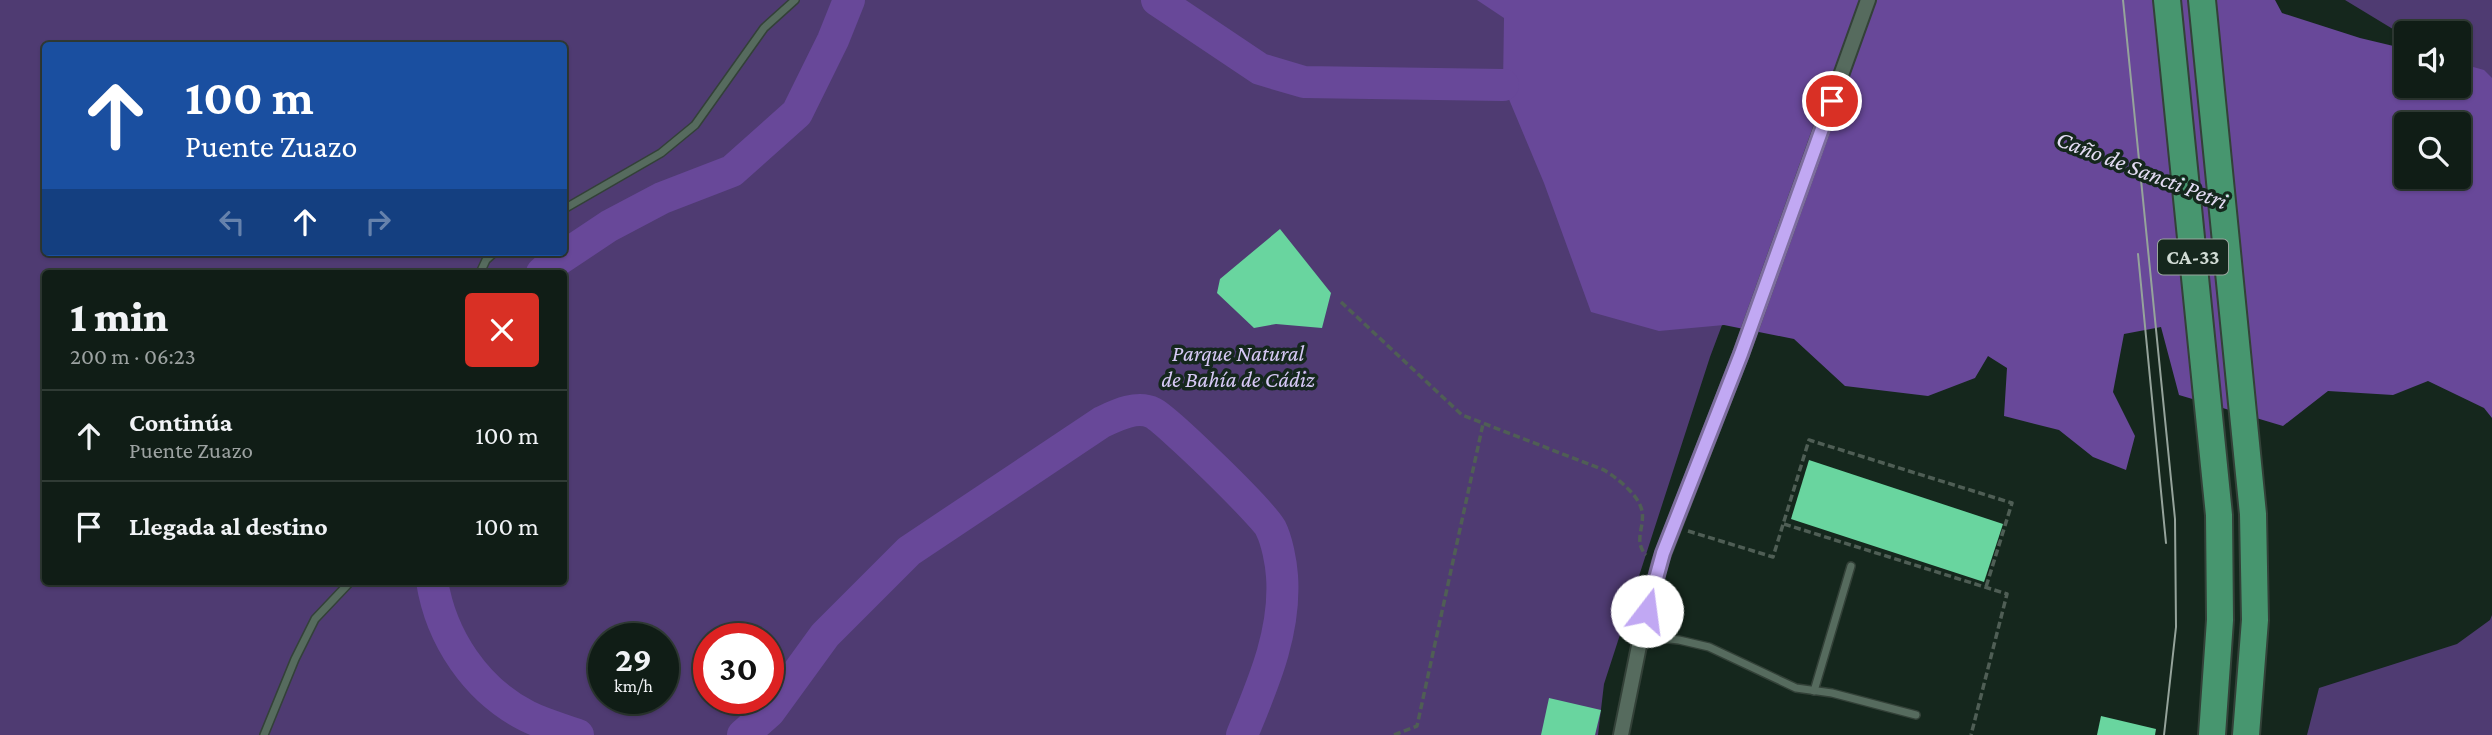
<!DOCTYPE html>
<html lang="es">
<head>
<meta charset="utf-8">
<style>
  body { margin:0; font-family:"Crimson Pro",serif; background:#1e2a23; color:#f1f3f6; height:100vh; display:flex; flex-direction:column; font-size:26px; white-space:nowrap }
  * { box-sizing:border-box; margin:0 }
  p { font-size:23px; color:#9ca2a1 }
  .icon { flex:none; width:38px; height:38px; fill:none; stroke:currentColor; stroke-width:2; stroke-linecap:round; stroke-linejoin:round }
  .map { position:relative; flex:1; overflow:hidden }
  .side { position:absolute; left:42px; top:270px; width:525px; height:315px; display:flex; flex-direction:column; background:#101d16; border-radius:7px; box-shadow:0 2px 5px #0004,0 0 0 2px #303b35 }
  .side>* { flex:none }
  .banner { position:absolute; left:42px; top:42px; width:525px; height:214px; border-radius:7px; box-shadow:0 2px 5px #0004,0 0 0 2px #303b35; background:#1a4fa0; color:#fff; overflow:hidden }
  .fabs { position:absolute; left:2394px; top:21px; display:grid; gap:14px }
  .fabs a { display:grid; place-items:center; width:77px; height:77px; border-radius:7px; background:#101d16; box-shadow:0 2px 5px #0004,0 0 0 2px #303b35; font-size:35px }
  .speed { position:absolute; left:588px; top:623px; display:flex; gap:14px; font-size:35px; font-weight:700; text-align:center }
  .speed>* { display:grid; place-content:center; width:91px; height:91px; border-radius:50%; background:#101d16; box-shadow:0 2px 5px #0004,0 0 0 2px #303b35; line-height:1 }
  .speed small { font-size:18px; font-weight:400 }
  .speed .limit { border:10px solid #d22; background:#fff; color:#111 }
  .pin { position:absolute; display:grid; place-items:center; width:60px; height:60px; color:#fff; margin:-30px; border:4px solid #fff; border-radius:50%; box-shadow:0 2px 7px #0007 }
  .me { position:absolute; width:77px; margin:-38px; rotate:15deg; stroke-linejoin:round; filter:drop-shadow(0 0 5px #0008) }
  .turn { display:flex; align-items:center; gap:24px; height:147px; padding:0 28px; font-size:32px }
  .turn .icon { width:91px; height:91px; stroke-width:2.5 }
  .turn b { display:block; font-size:49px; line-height:60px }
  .lanes { display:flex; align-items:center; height:66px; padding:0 28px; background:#0003; justify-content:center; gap:35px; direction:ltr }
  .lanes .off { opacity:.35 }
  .round { display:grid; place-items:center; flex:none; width:74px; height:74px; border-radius:7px; background:#1e2a23 }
  .headline { display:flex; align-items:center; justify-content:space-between; height:119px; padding:0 28px }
  h1 { font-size:42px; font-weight:800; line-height:52px }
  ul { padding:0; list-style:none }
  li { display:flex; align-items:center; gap:21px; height:91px; padding:0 28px; border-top:2px solid #303b35 }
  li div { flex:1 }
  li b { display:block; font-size:26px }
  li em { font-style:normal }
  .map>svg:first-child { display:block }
</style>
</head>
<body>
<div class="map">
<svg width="2492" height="735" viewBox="0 0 2492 735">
  <rect width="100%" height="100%" fill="#15271d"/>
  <g fill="#4f3b72" fill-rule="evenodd">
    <path d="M 0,0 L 1844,0 L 1710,357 L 1604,684 L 1598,735 L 0,735 ZM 46,46 L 564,46 L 564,252 L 46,252 ZM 46,273 L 564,273 L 564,581 L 46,581 ZM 604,639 L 663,639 L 663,698 L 604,698 ZM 709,639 L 768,639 L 768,698 L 709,698 Z"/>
    <path d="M 2345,0 L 2492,0 L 2492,88 L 2459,68 L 2459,33 L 2406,33 L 2406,37 Z"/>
    <path d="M 2492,615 L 2492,735 L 2307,735 L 2319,688 L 2457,644 L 2490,620 Z"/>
  </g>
  <path fill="#684899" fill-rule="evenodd" d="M 1477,0 L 2275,0 L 2282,13 L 2360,38 L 2406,49 L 2406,86 L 2459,86 L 2459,63 L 2484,70 L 2492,78 L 2492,418 L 2484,408 L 2428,381 L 2393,395 L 2328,391 L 2283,426 L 2179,395 L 2161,327 L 2124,334 L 2113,392 L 2135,436 L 2126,470 L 2093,457 L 2059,430 L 2004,416 L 2007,368 L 1988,356 L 1975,378 L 1928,396 L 1845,386 L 1794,339 L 1724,325 L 1659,331 L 1591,312 L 1544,183 L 1503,85 L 1504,18 ZM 2406,124 L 2459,124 L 2459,177 L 2406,177 Z"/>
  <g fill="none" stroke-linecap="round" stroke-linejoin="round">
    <g stroke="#684899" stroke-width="32">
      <path d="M 1157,0 L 1260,69 L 1304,82 L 1503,85"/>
      <path d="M 542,273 L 552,264 L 609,226 L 662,198 L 732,171 L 797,113 L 833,40 L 849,0"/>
      <path d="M 432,581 C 441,638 476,690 527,716 C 543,724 561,729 578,735"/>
      <path d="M 743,735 L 769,712 L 825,635 L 909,551 L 1102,422 C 1117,415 1137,405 1153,413 C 1167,420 1266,516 1271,529 C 1277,541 1281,562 1282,576 C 1286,632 1263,684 1242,735"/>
    </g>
  </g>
  <g fill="#69d59f">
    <path d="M 1280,229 L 1331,293 L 1322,328 L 1276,324 L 1254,328 L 1217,293 L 1220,279 Z"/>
    <path d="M 1809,460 L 2003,524 L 1984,582 L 1791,519 Z"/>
    <path d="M 1549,698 L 1601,710 L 1595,735 L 1541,735 Z"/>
    <path d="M 2101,716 L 2156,729 L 2155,735 L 2097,735 Z"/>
  </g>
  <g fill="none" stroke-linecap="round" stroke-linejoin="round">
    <g stroke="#334138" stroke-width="10">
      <g id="service">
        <path d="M 564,209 L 661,153 L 695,125 L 764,28 L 795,0"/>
        <path d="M 480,273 L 486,260 L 495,252"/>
        <path d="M 1641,636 L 1679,640 L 1709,647 L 1796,688 L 1832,693 L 1916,715"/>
        <path d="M 1814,691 L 1851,566"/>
        <path d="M 264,735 L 295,659 L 315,619 L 351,581"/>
      </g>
    </g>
    <g stroke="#334138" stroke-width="18">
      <path id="minor" d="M 1621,735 L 1641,636 L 1660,562 L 1741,354 L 1868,0"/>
    </g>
    <g stroke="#334138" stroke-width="30">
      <g id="motorway">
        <path d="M 2167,0 L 2219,515 L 2220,620 L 2212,735"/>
        <path d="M 2202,0 L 2253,514 L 2255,620 L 2246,735"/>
      </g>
    </g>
    <g stroke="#4f5e55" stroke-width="3.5" stroke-dasharray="7 3.5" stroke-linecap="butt">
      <path d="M 1341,302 L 1462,415 L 1604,470 C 1617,478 1639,495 1642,511 C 1645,527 1633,541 1646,555"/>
      <path d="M 1784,524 L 2007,594 L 1971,735"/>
      <path d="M 1688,531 L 1773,557 L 1809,440 L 2012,503 L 1986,587"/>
      <path d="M 1394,735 L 1417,726 L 1483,424"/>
    </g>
    <use href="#service" stroke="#566b5e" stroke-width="7"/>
    <use href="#minor" stroke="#566b5e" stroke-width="14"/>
    <use href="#motorway" stroke="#47966f" stroke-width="26"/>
    <g stroke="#95a39b" stroke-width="2">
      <path d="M 2123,0 L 2175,519 L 2176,627 L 2164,735"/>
      <path d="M 2138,254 L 2166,543"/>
    </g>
  </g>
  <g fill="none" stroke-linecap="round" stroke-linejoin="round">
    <g stroke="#7d6d9e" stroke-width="18">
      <path id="route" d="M 1647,611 L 1663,553 L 1741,354 L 1832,101"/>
    </g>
    <use href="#route" stroke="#c1a8f3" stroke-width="12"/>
  </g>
  <g text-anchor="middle" stroke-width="7" stroke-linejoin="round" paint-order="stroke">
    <rect fill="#15271d" stroke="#99a69e" stroke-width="2" x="2158" y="239.5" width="70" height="35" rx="5"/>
    <g font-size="21" font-weight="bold" fill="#d1dcd5">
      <text x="2193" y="264">CA-33</text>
    </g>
    <g font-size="23" font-style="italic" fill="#d7c9f6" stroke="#15271d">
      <text x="1238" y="361">Parque Natural<tspan x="1238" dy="26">de Bahía de Cádiz</tspan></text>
    </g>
    <g font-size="24" font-style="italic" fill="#e4ddf4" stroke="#15271d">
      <text transform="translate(2142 170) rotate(21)" y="8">Caño de Sancti Petri</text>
    </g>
  </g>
</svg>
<div class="fabs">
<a><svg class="icon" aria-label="sound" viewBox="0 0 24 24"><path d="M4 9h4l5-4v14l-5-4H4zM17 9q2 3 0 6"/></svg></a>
<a><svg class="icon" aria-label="search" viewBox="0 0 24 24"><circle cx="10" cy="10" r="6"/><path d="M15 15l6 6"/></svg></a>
</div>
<div class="speed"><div>29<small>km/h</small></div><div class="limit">30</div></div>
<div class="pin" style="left:1832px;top:101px;background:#d93025"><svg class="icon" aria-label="arrive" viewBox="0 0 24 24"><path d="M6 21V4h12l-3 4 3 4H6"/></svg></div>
<svg class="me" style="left:1647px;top:611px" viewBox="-20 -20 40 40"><circle r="19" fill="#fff"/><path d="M0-13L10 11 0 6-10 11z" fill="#c1a8f3"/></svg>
<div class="banner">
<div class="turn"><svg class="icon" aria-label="ahead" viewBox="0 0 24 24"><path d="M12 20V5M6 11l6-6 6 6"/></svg><div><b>100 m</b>Puente Zuazo</div></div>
<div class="lanes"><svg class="icon off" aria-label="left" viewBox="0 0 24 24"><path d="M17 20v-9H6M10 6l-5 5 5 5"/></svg><svg class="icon" aria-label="ahead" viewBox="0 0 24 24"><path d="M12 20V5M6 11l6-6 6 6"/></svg><svg class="icon off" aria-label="right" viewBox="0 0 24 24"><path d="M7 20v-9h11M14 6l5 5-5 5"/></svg></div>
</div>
<section class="side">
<div class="headline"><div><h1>1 min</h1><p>200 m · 06:23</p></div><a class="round" style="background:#d93025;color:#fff"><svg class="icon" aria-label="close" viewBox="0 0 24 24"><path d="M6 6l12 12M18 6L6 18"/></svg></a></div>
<ul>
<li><svg class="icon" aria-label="ahead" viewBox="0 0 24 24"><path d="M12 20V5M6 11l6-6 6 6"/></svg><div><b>Continúa</b><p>Puente Zuazo</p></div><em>100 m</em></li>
<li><svg class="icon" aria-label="arrive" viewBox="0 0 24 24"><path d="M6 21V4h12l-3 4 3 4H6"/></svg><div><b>Llegada al destino</b></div><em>100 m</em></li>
</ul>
</section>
</div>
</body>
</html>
